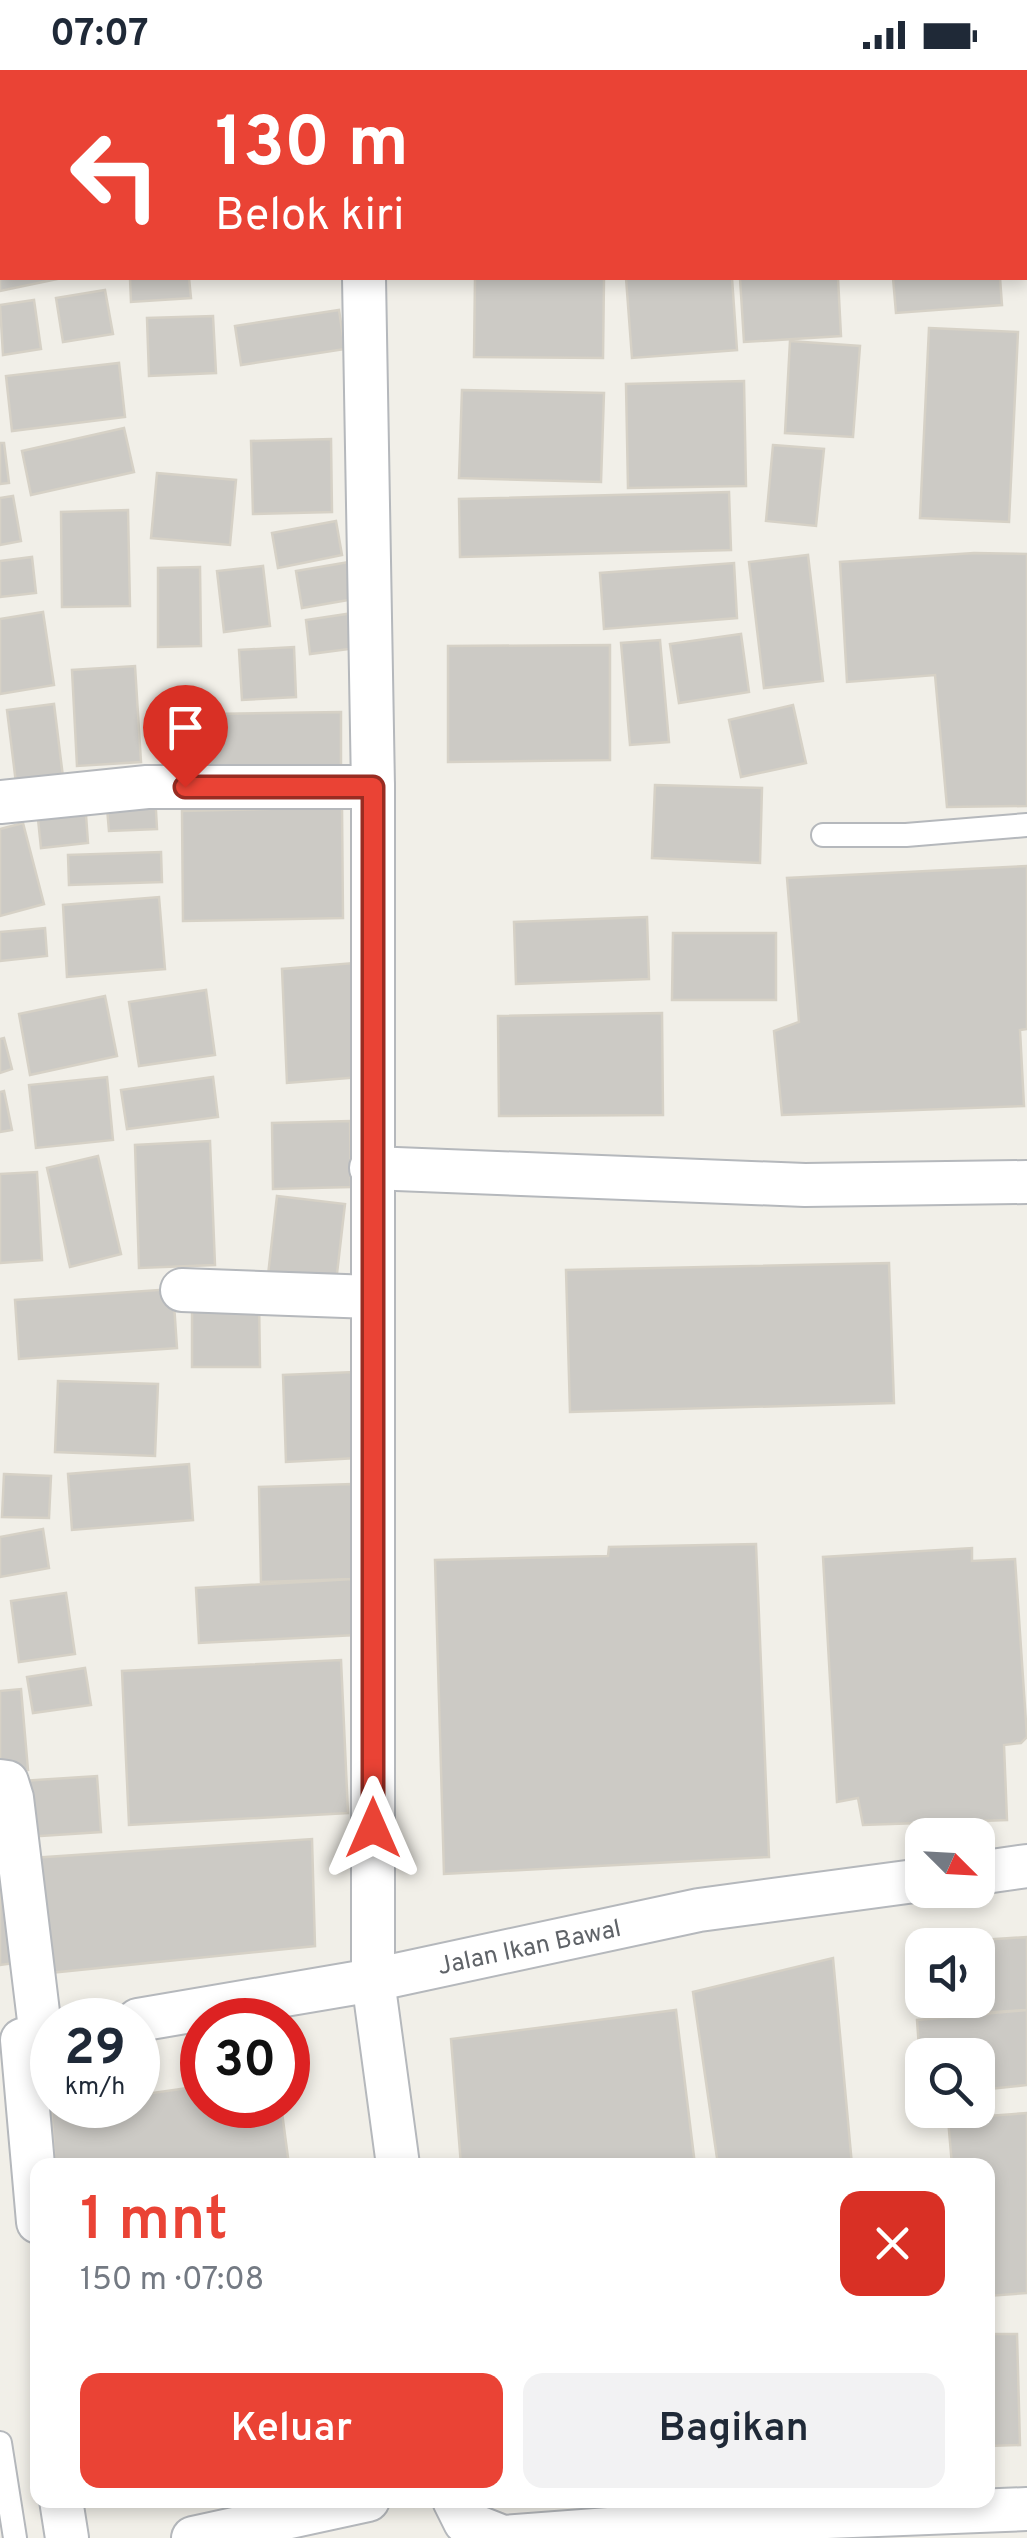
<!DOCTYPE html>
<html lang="id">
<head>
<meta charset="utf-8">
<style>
  body { margin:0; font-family:Overpass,sans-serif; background:#f2f2f3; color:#1f2937; height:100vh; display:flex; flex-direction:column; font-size:38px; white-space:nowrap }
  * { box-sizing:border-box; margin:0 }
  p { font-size:32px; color:#747a83 }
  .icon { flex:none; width:55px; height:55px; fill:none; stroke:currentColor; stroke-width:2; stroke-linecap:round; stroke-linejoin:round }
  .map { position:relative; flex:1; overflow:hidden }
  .drawer { position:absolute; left:30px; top:2088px; width:965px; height:350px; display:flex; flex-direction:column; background:#fff; border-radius:20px; box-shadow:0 5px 15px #0003 }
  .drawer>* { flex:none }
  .top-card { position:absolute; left:0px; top:0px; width:1028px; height:210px; box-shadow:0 5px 15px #0003; background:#ea4335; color:#fff; overflow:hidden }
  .needle { width:65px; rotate:114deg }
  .buttons { position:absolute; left:905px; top:1748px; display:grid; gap:20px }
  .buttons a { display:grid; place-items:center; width:90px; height:90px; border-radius:20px; background:#fff; box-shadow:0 5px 15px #0003; font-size:50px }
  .speed { position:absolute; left:30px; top:1928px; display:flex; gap:20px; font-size:50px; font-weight:700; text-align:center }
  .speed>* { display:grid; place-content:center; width:130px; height:130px; border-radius:50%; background:#fff; box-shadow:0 5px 15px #0003; line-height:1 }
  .speed small { font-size:25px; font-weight:400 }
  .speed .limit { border:15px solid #d22; background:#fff; color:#111 }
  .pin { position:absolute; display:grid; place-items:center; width:85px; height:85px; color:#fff; margin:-102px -42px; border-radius:50% 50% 50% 0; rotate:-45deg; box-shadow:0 0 10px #0007 }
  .pin .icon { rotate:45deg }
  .me { position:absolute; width:110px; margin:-55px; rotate:0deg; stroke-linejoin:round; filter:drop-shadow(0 0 8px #0008) }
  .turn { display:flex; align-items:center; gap:35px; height:210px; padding:0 50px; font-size:45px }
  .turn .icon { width:130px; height:130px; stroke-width:2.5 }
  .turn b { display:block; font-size:70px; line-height:85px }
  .round { display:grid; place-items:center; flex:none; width:105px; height:105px; border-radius:20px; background:#f2f2f3 }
  .head { display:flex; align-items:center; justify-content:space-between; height:170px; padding:0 50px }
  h1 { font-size:60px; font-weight:600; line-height:75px; color:#ea4335 }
  .cta { display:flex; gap:20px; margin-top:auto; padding:20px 50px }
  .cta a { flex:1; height:115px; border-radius:20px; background:#ea4335; color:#fff; font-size:40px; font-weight:600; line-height:115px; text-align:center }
  .cta a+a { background:#f2f2f3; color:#1f2937 }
  .status { display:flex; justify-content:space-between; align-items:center; height:70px; padding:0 50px; background:#fff; direction:ltr }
  .status svg { height:28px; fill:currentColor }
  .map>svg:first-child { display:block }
</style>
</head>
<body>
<div class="status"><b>07:07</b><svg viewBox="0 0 49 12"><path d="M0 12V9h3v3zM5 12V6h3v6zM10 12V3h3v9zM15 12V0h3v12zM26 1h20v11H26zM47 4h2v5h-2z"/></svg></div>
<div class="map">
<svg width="1027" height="2468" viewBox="0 0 1027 2468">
  <rect width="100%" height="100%" fill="#f1efe8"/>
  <g fill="#cccac5" stroke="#d6d1c6" stroke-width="2.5">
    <path d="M 0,0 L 102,0 L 103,2 L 2,2 L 0,44 Z"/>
    <path d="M 137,0 L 200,0 L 201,2 L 137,2 Z"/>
    <path d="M 212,0 L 260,0 L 261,2 L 213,2 Z"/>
    <rect x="708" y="0" width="103" height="2"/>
    <rect x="876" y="0" width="107" height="2"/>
    <path d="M 0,174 L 2,208 L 62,208 L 0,221 Z"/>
    <path d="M 130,208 L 189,208 L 191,228 L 131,232 Z"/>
    <path d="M 475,208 L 604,208 L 603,288 L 474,287 Z"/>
    <path d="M 626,208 L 732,208 L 737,280 L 632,288 Z"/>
    <path d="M 740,208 L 838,208 L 841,266 L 744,272 Z"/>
    <path d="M 893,208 L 1000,208 L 1002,235 L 896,243 Z"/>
    <path d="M 105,220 L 113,264 L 63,272 L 56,228 Z"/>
    <path d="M 34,230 L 41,279 L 3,285 L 0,235 Z"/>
    <path d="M 339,240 L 345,279 L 241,295 L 235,256 Z"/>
    <path d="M 213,246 L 216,303 L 149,306 L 147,248 Z"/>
    <path d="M 929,258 L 1018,262 L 1009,452 L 920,448 Z"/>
    <path d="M 790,271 L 860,276 L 853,367 L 785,363 Z"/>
    <path d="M 119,293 L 125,347 L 12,361 L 6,306 Z"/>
    <path d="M 744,311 L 746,416 L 628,418 L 626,314 Z"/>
    <path d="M 462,320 L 604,323 L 601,412 L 459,408 Z"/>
    <path d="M 124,358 L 134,402 L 31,425 L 22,381 Z"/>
    <path d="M 331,369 L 332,442 L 253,444 L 251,371 Z"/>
    <path d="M 0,373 L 4,373 L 9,413 L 0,414 Z"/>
    <path d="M 773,375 L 824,379 L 816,456 L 766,451 Z"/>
    <path d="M 157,403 L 236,410 L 230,475 L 151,468 Z"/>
    <path d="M 729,422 L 731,480 L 460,487 L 459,429 Z"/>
    <path d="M 13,426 L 21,471 L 0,475 L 0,428 Z"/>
    <path d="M 128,440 L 130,536 L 62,537 L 61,442 Z"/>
    <path d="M 336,451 L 342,485 L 278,498 L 272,463 Z"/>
    <path d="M 974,483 L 1027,484 L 1027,736 L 947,737 L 935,605 L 847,612 L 840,492 Z"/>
    <path d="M 808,485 L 823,611 L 764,618 L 749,492 Z"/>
    <path d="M 32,487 L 36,523 L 0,527 L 0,491 Z"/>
    <path d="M 355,491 L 360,528 L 302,538 L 296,501 Z"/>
    <path d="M 734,493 L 737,548 L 604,559 L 600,503 Z"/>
    <path d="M 263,496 L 270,556 L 224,562 L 217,501 Z"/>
    <path d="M 200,497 L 201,576 L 158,577 L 158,498 Z"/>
    <path d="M 43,542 L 54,615 L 0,624 L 0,549 Z"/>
    <path d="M 353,543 L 357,578 L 310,584 L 306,550 Z"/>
    <path d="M 741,564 L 749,622 L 679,633 L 670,574 Z"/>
    <path d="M 660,570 L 669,672 L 630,675 L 621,573 Z"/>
    <path d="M 610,575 L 610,690 L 448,692 L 448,576 Z"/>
    <path d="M 294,577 L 296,627 L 242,630 L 239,580 Z"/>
    <path d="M 135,596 L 141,692 L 77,696 L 72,600 Z"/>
    <path d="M 54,634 L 63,707 L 16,713 L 7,640 Z"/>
    <path d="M 793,635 L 806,693 L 741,707 L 729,650 Z"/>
    <path d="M 341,642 L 341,697 L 209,699 L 209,644 Z"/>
    <path d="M 655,715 L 762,718 L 760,793 L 652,788 Z"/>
    <path d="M 155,723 L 157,759 L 109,761 L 106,726 Z"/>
    <path d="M 342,737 L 343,848 L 183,851 L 182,741 Z"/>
    <path d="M 86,745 L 88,773 L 41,778 L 38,749 Z"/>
    <path d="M 23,753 L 44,834 L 0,846 L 0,759 Z"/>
    <path d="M 161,782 L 162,812 L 69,815 L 68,785 Z"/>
    <path d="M 1027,796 L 1027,959 L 1020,960 L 1024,1036 L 782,1045 L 774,961 L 799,952 L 787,808 Z"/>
    <path d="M 159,827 L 165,899 L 67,907 L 63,835 Z"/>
    <path d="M 647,847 L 649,909 L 516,914 L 514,852 Z"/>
    <path d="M 45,858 L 47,886 L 0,891 L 0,862 Z"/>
    <path d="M 673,863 L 776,863 L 776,930 L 672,930 Z"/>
    <path d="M 354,893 L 360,1007 L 287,1013 L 282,899 Z"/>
    <path d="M 206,920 L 215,985 L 139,996 L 129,932 Z"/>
    <path d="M 105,926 L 117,986 L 30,1005 L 19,944 Z"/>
    <path d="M 662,943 L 663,1045 L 499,1046 L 498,946 Z"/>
    <path d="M 4,968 L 12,999 L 0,1003 L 0,969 Z"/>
    <path d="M 107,1007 L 113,1070 L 36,1078 L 29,1015 Z"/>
    <path d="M 213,1007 L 218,1047 L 127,1059 L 121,1020 Z"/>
    <path d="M 4,1021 L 12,1060 L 0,1062 L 0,1022 Z"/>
    <path d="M 350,1051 L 351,1117 L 273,1119 L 272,1053 Z"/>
    <path d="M 210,1071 L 215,1195 L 139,1198 L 135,1075 Z"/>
    <path d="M 98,1086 L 121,1184 L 70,1197 L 47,1098 Z"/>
    <path d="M 37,1102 L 42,1190 L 0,1193 L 0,1104 Z"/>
    <path d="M 277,1126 L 345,1134 L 335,1221 L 267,1214 Z"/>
    <path d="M 889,1193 L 894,1333 L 570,1342 L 566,1200 Z"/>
    <path d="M 173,1219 L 177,1278 L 19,1289 L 15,1230 Z"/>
    <path d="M 259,1228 L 260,1297 L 192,1297 L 192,1229 Z"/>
    <path d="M 354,1302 L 357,1388 L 286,1392 L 283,1305 Z"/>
    <path d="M 58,1311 L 158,1314 L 155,1386 L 55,1382 Z"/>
    <path d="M 189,1394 L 193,1450 L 72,1460 L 68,1404 Z"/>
    <path d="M 4,1404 L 51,1406 L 49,1448 L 2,1447 Z"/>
    <path d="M 352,1414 L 353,1509 L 261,1512 L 259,1417 Z"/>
    <path d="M 43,1459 L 49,1498 L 0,1507 L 0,1467 Z"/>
    <path d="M 756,1474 L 769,1787 L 444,1804 L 435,1490 L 608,1486 L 609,1477 Z"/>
    <path d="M 972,1478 L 972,1491 L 1015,1489 L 1027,1667 L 1021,1673 L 1004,1675 L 1007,1750 L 863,1755 L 858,1728 L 837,1732 L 823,1487 Z"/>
    <path d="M 353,1509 L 356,1565 L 199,1573 L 196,1518 Z"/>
    <path d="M 66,1523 L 75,1584 L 19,1592 L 11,1531 Z"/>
    <path d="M 341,1590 L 348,1743 L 129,1755 L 122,1601 Z"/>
    <path d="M 85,1598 L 91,1635 L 33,1643 L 27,1607 Z"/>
    <path d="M 21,1619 L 28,1700 L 0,1704 L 0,1621 Z"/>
    <path d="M 97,1706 L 101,1762 L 26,1767 L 22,1711 Z"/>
    <path d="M 312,1769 L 315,1876 L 39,1904 L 32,1788 Z"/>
    <path d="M 3,1806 L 15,1893 L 0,1895 L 0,1807 Z"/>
    <path d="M 1027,1867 L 1027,1940 L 935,1946 L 932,1930 L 978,1930 L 978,1875 L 922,1875 L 922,1880 L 921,1874 Z"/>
    <path d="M 833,1888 L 852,2095 L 718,2095 L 693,1922 Z"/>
    <path d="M 676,1940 L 695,2095 L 461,2095 L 451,1969 Z"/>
    <path d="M 1027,1940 L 1027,2015 L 978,2020 L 978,1985 L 922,1985 L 922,2020 L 917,1950 Z"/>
    <path d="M 202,2016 L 202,2035 L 281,2035 L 289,2095 L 55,2095 L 51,2036 L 138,2035 L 138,2025 Z"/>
    <path d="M 1027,2043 L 1027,2223 L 988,2226 L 988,2095 L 952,2095 L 948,2049 Z"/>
    <path d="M 988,2264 L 1017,2264 L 1020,2375 L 988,2376 Z"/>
  </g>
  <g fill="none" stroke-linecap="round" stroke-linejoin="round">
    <g stroke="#b5b8bc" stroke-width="26">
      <g id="service">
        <path d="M 823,765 L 906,765 L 1027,755"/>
        <path d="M 0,2373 L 15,2468"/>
      </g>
    </g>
    <g stroke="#b5b8bc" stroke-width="46">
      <g id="minor">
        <path d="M 359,0 L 359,2"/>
        <path d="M 364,208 L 373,717 L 373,1910 L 398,2095"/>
        <path d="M 0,732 L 147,717 L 373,717"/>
        <path d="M 371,1098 L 805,1115 L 1027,1112"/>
        <path d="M 182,1220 L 372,1227"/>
        <path d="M 0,1711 L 7,1712 L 12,1728 L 41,1967"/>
        <path d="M 978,1803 L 1027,1796"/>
        <path d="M 138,1950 L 373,1910 L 699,1840 L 922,1810"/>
        <path d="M 22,1970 L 38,2152"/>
        <path d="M 61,2430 L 67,2468"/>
        <path d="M 454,2430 L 465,2452 L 503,2467 L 702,2452 L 1027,2439"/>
        <path d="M 193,2468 L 368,2430"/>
      </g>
    </g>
    <use href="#service" stroke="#fff" stroke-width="22"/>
    <use href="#minor" stroke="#fff" stroke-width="42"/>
  </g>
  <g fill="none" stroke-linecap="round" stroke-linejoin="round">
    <g stroke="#982c22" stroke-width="25">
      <path id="route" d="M 185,717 L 373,717 L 373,1758"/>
    </g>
    <use href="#route" stroke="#ea4335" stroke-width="18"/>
  </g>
  <g text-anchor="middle" stroke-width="10" stroke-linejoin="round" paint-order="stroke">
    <g font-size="25" fill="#5f6368" stroke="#fff">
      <text transform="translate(529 1876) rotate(-12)" y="9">Jalan Ikan Bawal</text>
    </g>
  </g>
</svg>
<div class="buttons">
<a><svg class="needle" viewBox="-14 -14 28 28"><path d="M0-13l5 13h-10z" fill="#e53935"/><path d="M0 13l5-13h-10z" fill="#747a83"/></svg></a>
<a><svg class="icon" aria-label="sound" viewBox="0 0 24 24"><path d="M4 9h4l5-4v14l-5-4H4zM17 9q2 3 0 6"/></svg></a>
<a><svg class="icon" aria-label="search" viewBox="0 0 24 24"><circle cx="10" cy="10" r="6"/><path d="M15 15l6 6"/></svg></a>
</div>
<div class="speed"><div>29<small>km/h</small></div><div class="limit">30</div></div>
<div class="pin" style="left:185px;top:717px;background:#d93025"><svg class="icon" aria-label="arrive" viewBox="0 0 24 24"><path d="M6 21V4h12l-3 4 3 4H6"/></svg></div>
<svg class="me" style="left:373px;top:1758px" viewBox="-20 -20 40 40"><path d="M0-17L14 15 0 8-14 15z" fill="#ea4335" stroke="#fff" stroke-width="4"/></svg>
<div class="top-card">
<div class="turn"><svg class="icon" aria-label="left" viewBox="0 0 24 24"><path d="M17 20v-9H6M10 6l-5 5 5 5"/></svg><div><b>130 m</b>Belok kiri</div></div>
</div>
<section class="drawer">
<div class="head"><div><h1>1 mnt</h1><p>150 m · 07:08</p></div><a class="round" style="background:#d93025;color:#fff"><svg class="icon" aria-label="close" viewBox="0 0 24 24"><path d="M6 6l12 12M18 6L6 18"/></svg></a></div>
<div class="cta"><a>Keluar</a><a>Bagikan</a></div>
</section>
</div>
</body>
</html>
